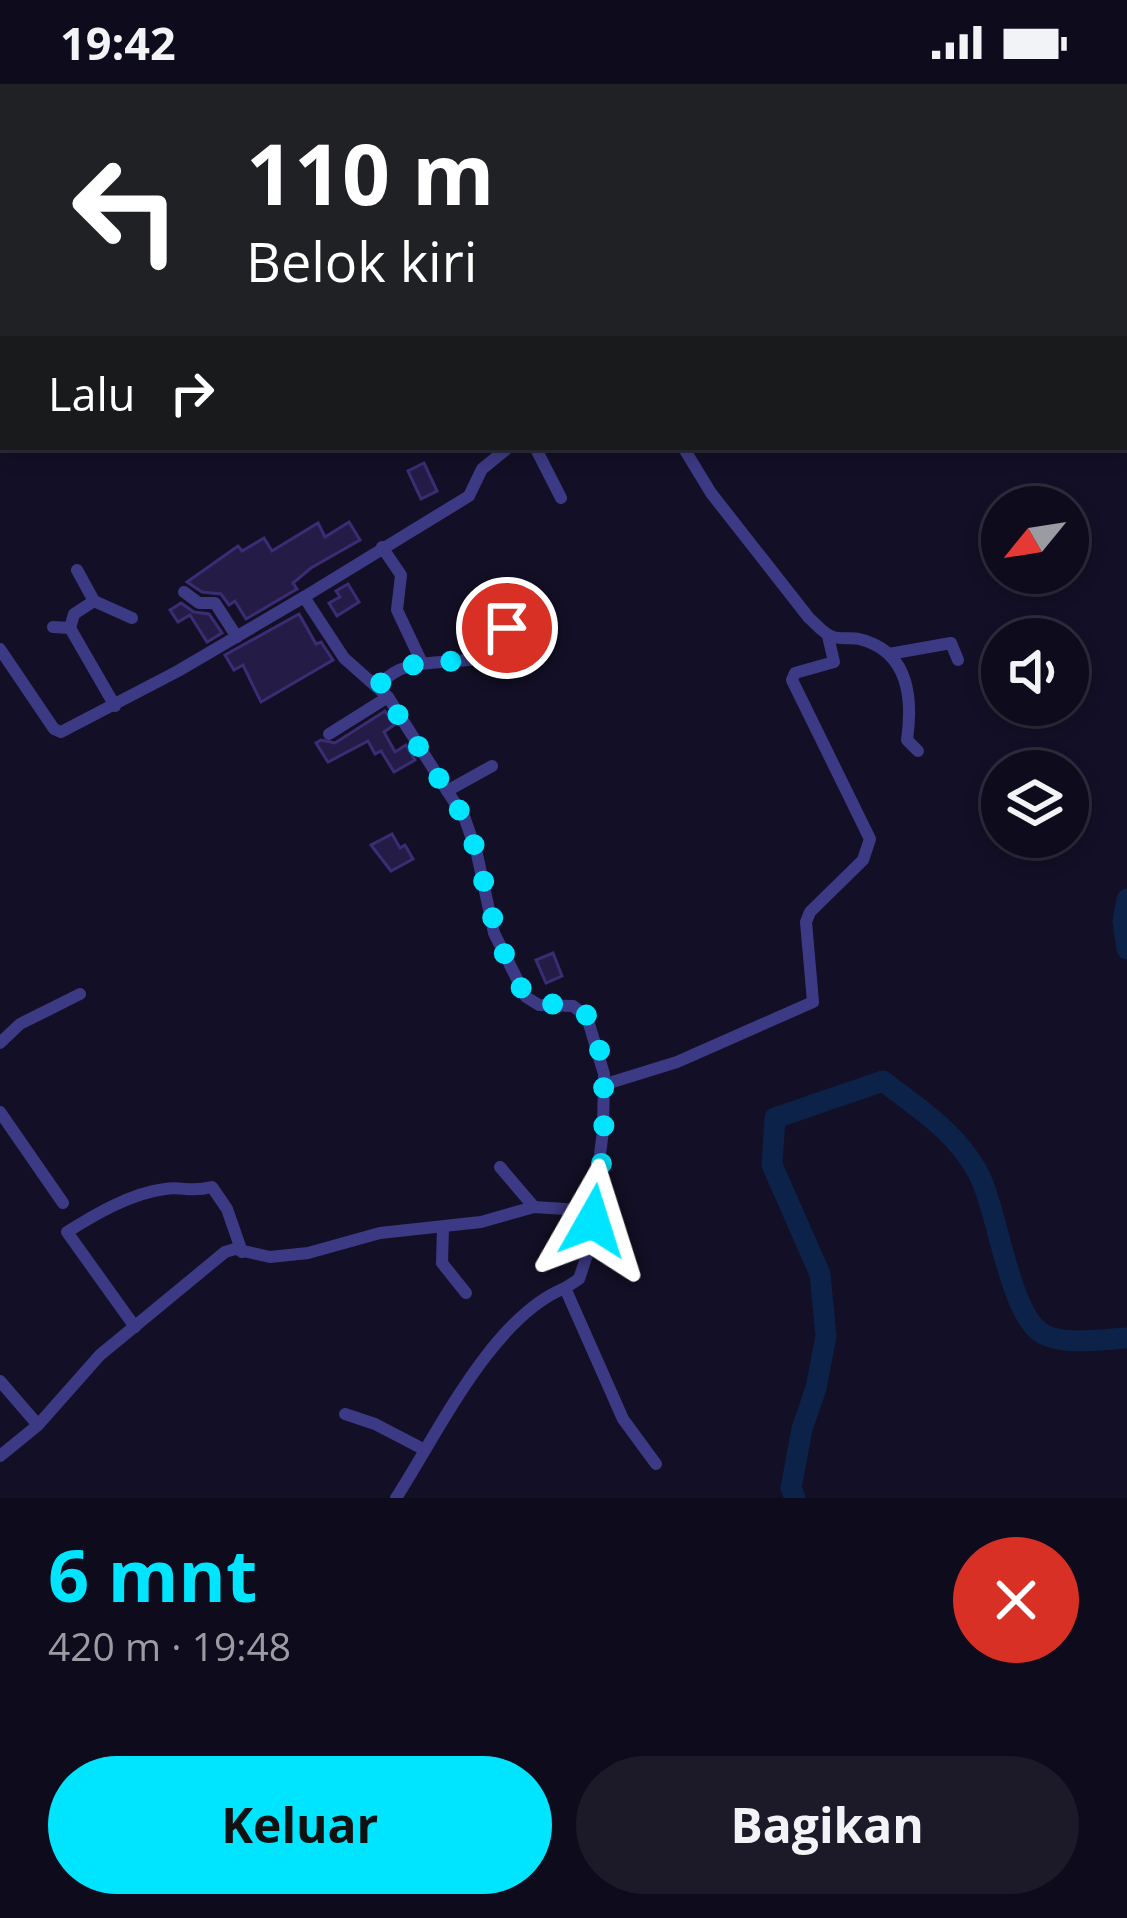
<!DOCTYPE html>
<html lang="id">
<head>
<meta charset="utf-8">
<style>
  body { margin:0; font-family:"Open Sans",sans-serif; background:#1c1929; color:#f1f3f6; height:100vh; display:flex; flex-direction:column; font-size:45px; white-space:nowrap }
  * { box-sizing:border-box; margin:0 }
  p { font-size:39px; color:#9b9ba3 }
  .icon { flex:none; width:66px; height:66px; fill:none; stroke:currentColor; stroke-width:2; stroke-linecap:round; stroke-linejoin:round }
  .map { position:relative; height:1414px; overflow:hidden }
  .sheet { display:flex; flex-direction:column; background:#0e0b1c; flex:1 }
  .sheet>* { flex:none }
  .guide { position:absolute; left:0px; top:0px; width:1128px; height:366px; box-shadow:0 6px 18px #0003,0 0 0 3px #2e2b3b; background:#202124; color:#fff; overflow:hidden }
  .needle { width:78px; rotate:240deg }
  .controls { position:absolute; left:981px; top:402px; display:grid; gap:24px }
  .controls a { display:grid; place-items:center; width:108px; height:108px; border-radius:50%; background:#0e0b1c; box-shadow:0 6px 18px #0003,0 0 0 3px #2e2b3b; font-size:60px }
  .pin { position:absolute; display:grid; place-items:center; width:102px; height:102px; color:#fff; margin:-51px; border:6px solid #fff; border-radius:50%; box-shadow:0 3px 12px #0007 }
  .me { position:absolute; width:132px; margin:-66px; rotate:6deg; stroke-linejoin:round; filter:drop-shadow(0 0 9px #0008) }
  .turn { display:flex; align-items:center; gap:42px; height:252px; padding:0 48px; font-size:54px }
  .turn .icon { width:156px; height:156px; stroke-width:2.5 }
  .turn b { display:block; font-size:84px; line-height:102px }
  .then { display:flex; align-items:center; height:114px; padding:0 48px; background:#0003; gap:24px; font-size:45px }
  .round { display:grid; place-items:center; flex:none; width:126px; height:126px; border-radius:63px; background:#1c1929 }
  .head { display:flex; align-items:center; justify-content:space-between; height:204px; padding:0 48px }
  h1 { font-size:72px; font-weight:700; line-height:90px; color:#00e5ff }
  .primary-button { display:flex; gap:24px; margin-top:auto; padding:24px 48px }
  .primary-button a { flex:1; height:138px; border-radius:72px; background:#00e5ff; color:#111; font-size:48px; font-weight:700; line-height:138px; text-align:center }
  .primary-button a+a { background:#1c1929; color:#f1f3f6 }
  .status { display:flex; justify-content:space-between; align-items:center; height:84px; padding:0 60px; background:#0e0b1c; direction:ltr }
  .status svg { height:33px; fill:currentColor }
  .map>svg:first-child { display:block }
</style>
</head>
<body>
<div class="status"><b>19:42</b><svg viewBox="0 0 49 12"><path d="M0 12V9h3v3zM5 12V6h3v6zM10 12V3h3v9zM15 12V0h3v12zM26 1h20v11H26zM47 4h2v5h-2z"/></svg></div>
<div class="map">
<svg width="1127" height="1414" viewBox="0 0 1127 1414">
  <rect width="100%" height="100%" fill="#130f26"/>
  <g fill="none" stroke-linecap="round" stroke-linejoin="round">
    <g stroke="#0c2248" stroke-width="21">
      <path d="M 1125,158 L 1127,160"/>
      <path d="M 1125,283 L 1127,282"/>
      <path d="M 1127,815 L 1123,838 L 1127,865"/>
      <path d="M 795,1414 L 791,1404 L 802,1345 L 816,1304 L 826,1252 L 820,1190 L 772,1081 L 775,1034 L 883,997 C 919,1025 954,1046 977,1087 C 998,1123 1008,1230 1043,1250 C 1065,1262 1103,1255 1127,1254"/>
    </g>
  </g>
  <g fill="#241b47" stroke="#3b2d73" stroke-width="3">
    <path d="M 424,379 L 437,407 L 421,415 L 408,387 Z"/>
    <path d="M 349,438 L 360,456 L 311,484 L 293,499 L 297,505 L 246,535 L 235,517 L 229,521 L 221,510 L 202,508 L 187,498 L 238,462 L 242,467 L 264,454 L 272,467 L 318,439 L 325,453 Z"/>
    <path d="M 348,500 L 359,518 L 337,532 L 329,519 L 340,513 L 336,507 Z"/>
    <path d="M 181,519 L 194,528 L 209,530 L 222,549 L 207,558 L 190,531 L 178,538 L 170,526 Z"/>
    <path d="M 299,530 L 316,560 L 321,558 L 333,576 L 261,618 L 243,581 L 234,586 L 225,571 Z"/>
    <path d="M 385,627 L 394,641 L 384,648 L 395,668 L 406,661 L 415,676 L 394,688 L 381,667 L 375,670 L 368,657 L 328,678 L 316,659 L 321,656 L 335,659 Z"/>
    <path d="M 392,750 L 400,764 L 405,761 L 413,775 L 391,787 L 371,761 Z"/>
    <path d="M 553,869 L 562,892 L 546,899 L 536,876 Z"/>
  </g>
  <g fill="none" stroke-linecap="round" stroke-linejoin="round">
    <g stroke="#3d3a85" stroke-width="12">
      <path d="M 225,0 L 226,3"/>
      <path d="M 683,0 L 684,3"/>
      <path d="M 551,3 L 558,0"/>
      <path d="M 509,363 L 482,385 L 469,412 L 304,513 L 344,574 L 388,613 L 465,735 L 477,770 L 494,849 L 526,913 L 539,921 L 573,922 L 587,933 L 604,990 L 603,1047 L 587,1171 L 579,1195 L 565,1204 L 623,1335 L 656,1380"/>
      <path d="M 535,363 L 561,414"/>
      <path d="M 683,363 L 711,409 L 809,534 C 815,539 824,550 831,552 C 839,556 851,553 859,555 C 909,567 913,614 907,656 L 918,667"/>
      <path d="M 382,463 L 401,491 L 397,526 L 422,579"/>
      <path d="M 77,486 L 94,517"/>
      <path d="M 184,508 L 199,519 L 215,519 L 237,553"/>
      <path d="M 53,543 L 70,544 L 74,530 L 94,517 L 132,534"/>
      <path d="M 70,544 L 115,622"/>
      <path d="M 0,565 L 54,645 L 61,648 L 178,587 L 304,513"/>
      <path d="M 889,570 L 951,559 L 958,576"/>
      <path d="M 379,601 C 405,572 441,581 475,575 C 485,573 495,567 504,564 L 505,517"/>
      <path d="M 329,650 L 388,613"/>
      <path d="M 447,707 L 492,682"/>
      <path d="M 0,959 L 20,940 L 80,910"/>
      <path d="M 606,1000 L 677,978 L 813,918 L 806,838 L 810,828 L 863,776 L 870,755 L 792,596 L 795,589 L 834,578 L 828,552"/>
      <path d="M 0,1028 L 63,1119"/>
      <path d="M 500,1083 L 534,1123"/>
      <path d="M 443,1144 L 442,1179 L 466,1209"/>
      <path d="M 135,1243 L 67,1148 C 94,1131 131,1109 165,1105 C 183,1102 189,1109 212,1103 L 227,1125 L 242,1168"/>
      <path d="M 0,1297 L 38,1341 L 0,1372"/>
      <path d="M 345,1330 L 375,1340 L 425,1366"/>
      <path d="M 38,1341 L 100,1271 L 225,1168 L 235,1165 L 270,1173 L 308,1169 L 380,1149 L 481,1138 L 534,1123 L 596,1127"/>
      <path d="M 396,1414 C 437,1351 492,1233 565,1204"/>
    </g>
  </g>
  <g fill="none" stroke-linecap="round" stroke-linejoin="round">
    <path stroke="#00e5ff" stroke-width="21" stroke-dasharray="0 37.8" d="M 507,544 L 504,564 C 495,568 485,573 475,575 C 441,581 405,571 379,601 L 465,735 C 488,792 487,845 520,902 C 541,937 563,907 583,927 C 616,961 603,1094 593,1137"/>
  </g>
</svg>
<div class="controls">
<a><svg class="needle" viewBox="-14 -14 28 28"><path d="M0-13l5 13h-10z" fill="#e53935"/><path d="M0 13l5-13h-10z" fill="#9b9ba3"/></svg></a>
<a><svg class="icon" aria-label="sound" viewBox="0 0 24 24"><path d="M4 9h4l5-4v14l-5-4H4zM17 9q2 3 0 6"/></svg></a>
<a><svg class="icon" aria-label="layers" viewBox="0 0 24 24"><path d="M12 4l9 5-9 5-9-5zM3 14l9 5 9-5"/></svg></a>
</div>
<div class="pin" style="left:507px;top:544px;background:#d93025"><svg class="icon" aria-label="arrive" viewBox="0 0 24 24"><path d="M6 21V4h12l-3 4 3 4H6"/></svg></div>
<svg class="me" style="left:593px;top:1137px" viewBox="-20 -20 40 40"><path d="M0-17L14 15 0 8-14 15z" fill="#00e5ff" stroke="#fff" stroke-width="4"/></svg>
<div class="guide">
<div class="turn"><svg class="icon" aria-label="left" viewBox="0 0 24 24"><path d="M17 20v-9H6M10 6l-5 5 5 5"/></svg><div><b>110 m</b>Belok kiri</div></div>
<div class="then">Lalu<svg class="icon" aria-label="right" viewBox="0 0 24 24"><path d="M7 20v-9h11M14 6l5 5-5 5"/></svg></div>
</div>
</div>
<section class="sheet">
<div class="head"><div><h1>6 mnt</h1><p>420 m · 19:48</p></div><a class="round" style="background:#d93025;color:#fff"><svg class="icon" aria-label="close" viewBox="0 0 24 24"><path d="M6 6l12 12M18 6L6 18"/></svg></a></div>
<div class="primary-button"><a>Keluar</a><a>Bagikan</a></div>
</section>
</body>
</html>
